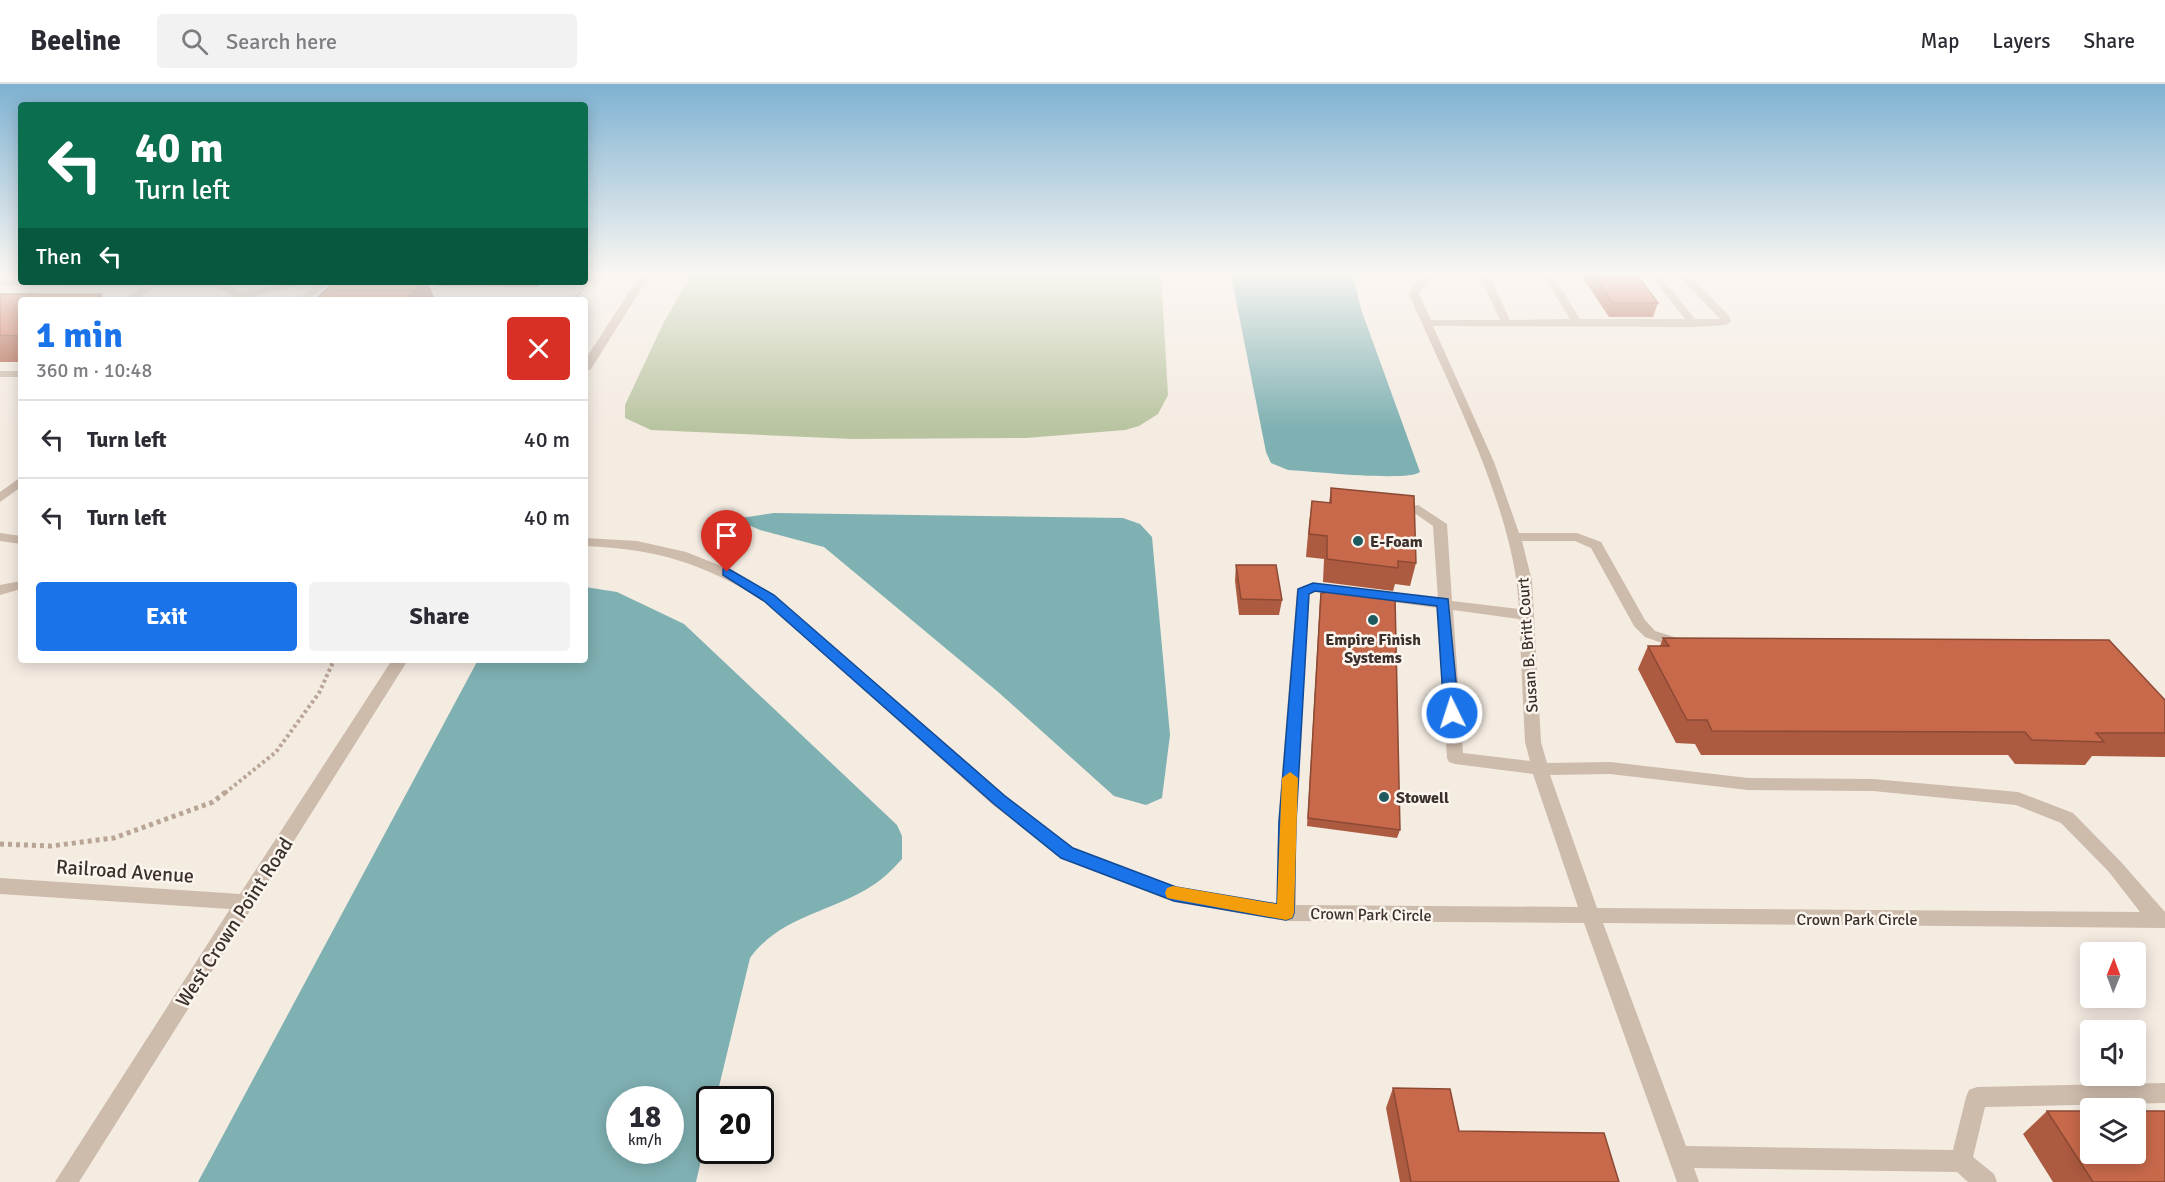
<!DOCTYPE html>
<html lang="en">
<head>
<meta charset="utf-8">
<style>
  body { margin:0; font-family:Signika,sans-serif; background:#f2f2f3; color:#2b2b33; height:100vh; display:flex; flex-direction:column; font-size:22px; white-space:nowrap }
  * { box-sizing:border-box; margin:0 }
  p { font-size:20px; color:#7c7c81 }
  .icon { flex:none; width:33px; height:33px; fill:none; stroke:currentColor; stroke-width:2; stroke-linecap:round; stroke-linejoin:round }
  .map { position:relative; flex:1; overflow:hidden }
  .side { position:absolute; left:18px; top:213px; width:570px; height:366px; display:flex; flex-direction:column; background:#fff; border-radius:6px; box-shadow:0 3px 15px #0003 }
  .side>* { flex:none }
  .guide { position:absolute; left:18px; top:18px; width:570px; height:183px; border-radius:6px; box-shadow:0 3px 15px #0003; background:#0b6e4f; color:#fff; overflow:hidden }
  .needle { width:39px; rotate:1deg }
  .tools { position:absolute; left:2080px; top:858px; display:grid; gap:12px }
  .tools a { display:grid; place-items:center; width:66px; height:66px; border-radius:6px; background:#fff; box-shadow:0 3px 15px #0003; font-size:30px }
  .speed { position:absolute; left:606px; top:1002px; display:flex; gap:12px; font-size:30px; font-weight:700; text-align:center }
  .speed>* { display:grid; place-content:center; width:78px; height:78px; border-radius:50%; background:#fff; box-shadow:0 3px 15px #0003; line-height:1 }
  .speed small { font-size:15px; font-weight:400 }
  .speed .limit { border:3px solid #111; border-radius:9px; background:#fff; color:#111 }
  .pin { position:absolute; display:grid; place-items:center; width:51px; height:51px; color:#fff; margin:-62px -26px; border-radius:50% 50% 50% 0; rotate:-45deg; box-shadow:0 0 6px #0007 }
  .pin .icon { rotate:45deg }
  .me { position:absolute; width:66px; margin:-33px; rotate:356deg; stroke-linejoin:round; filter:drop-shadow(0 0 4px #0008) }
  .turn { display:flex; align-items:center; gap:21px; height:126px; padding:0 18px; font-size:27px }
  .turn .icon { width:78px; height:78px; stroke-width:2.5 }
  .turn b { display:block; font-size:42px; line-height:51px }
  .then { display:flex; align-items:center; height:57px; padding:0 18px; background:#0003; gap:12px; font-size:22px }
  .round { display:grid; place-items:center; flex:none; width:63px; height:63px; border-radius:6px; background:#f2f2f3 }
  .headline { display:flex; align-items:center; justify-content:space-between; height:102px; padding:0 18px }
  h1 { font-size:36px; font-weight:700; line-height:45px; color:#1a73e8 }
  .primary-button { display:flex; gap:12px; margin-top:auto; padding:12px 18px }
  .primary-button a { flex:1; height:69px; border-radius:6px; background:#1a73e8; color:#fff; font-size:24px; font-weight:700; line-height:69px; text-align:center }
  .primary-button a+a { background:#f2f2f3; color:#2b2b33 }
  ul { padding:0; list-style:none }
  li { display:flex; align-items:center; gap:18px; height:78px; padding:0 18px; border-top:2px solid #e1e1e2 }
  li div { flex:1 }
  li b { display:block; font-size:22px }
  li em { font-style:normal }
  header { display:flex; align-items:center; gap:36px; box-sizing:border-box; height:84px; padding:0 30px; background:#fff; border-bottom:2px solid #e1e1e2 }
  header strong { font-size:28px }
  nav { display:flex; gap:33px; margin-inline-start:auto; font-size:21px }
  .search { width:420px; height:54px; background:#f2f2f3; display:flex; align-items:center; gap:15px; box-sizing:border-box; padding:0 21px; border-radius:6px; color:#7c7c81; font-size:22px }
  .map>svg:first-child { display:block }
</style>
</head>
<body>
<header>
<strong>Beeline</strong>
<div class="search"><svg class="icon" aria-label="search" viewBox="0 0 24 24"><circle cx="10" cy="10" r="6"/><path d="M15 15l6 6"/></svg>Search here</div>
<nav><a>Map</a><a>Layers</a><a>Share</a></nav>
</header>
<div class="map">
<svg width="2165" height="1098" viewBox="0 0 2165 1098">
  <rect width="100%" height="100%" fill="#f4ebe1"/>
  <path fill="#b8c4a0" d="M 690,191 L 1161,191 L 1168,311 L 1158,330 L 1139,342 L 1125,346 L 1026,354 L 852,355 L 651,346 L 625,334 L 625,321 L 663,240 Z"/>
  <g fill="#7fb0b2" fill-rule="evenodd">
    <path d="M 1231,191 L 1353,191 L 1361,225 L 1420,388 C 1407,398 1310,387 1288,386 L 1271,379 L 1266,368 Z"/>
    <path d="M 774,429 L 1123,434 L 1140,440 L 1152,453 L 1170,651 L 1162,714 L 1146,721 L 1114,712 L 997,607 L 824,463 L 760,446 L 744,439 L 741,434 Z"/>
    <path d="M 585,503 L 617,508 L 684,540 L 897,741 L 902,752 L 902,775 C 892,786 881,797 867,805 C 826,829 779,834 750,874 L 716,1015 L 710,1016 L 709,1042 L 696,1098 L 198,1098 L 478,576 L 585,576 ZM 620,1016 L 670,1016 L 670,1066 L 620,1066 Z"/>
  </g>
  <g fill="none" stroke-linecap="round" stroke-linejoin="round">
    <path stroke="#b9a596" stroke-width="3" stroke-dasharray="2 2" stroke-linecap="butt" d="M 575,216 L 593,191"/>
    <path stroke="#b9a596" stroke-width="4" stroke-dasharray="3 3" stroke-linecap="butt" d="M 225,709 L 276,668 L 319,609 L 334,576"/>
    <path stroke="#b9a596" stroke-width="5" stroke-dasharray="4 4" stroke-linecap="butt" d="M 0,760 L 51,762 L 114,754 L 213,718 L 227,707"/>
    <g fill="#cdbbac" fill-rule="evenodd">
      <path d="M 640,191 L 650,191 L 591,285 L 585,288 L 585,276 Z"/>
      <path d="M 1422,191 L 1432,191 L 1419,210 L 1431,236 L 1500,236 L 1479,191 L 1489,191 L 1510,236 L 1570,235 L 1543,191 L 1553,191 L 1580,235 L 1685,235 L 1650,191 L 1660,191 L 1695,235 L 1720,235 L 1678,191 L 1689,191 L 1729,232 L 1731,238 L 1726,241 L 1694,243 L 1433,242 L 1494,378 L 1519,449 L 1577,449 L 1601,458 L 1645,536 L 1655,547 L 1687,557 L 1690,561 L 1682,566 L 1645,553 L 1634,542 L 1591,464 L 1575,457 L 1522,457 L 1532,497 L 1541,658 L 1547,679 L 1610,678 L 1748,694 L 1873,695 L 2018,708 L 2073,729 L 2121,778 L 2165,828 L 2165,844 L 1603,839 L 1686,1062 L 1953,1066 L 1966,1013 L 1969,1006 L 1977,1003 L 2165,999 L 2165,1019 L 1985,1023 L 1973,1073 L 1994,1090 L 1997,1098 L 1968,1098 L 1957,1088 L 1694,1084 L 1699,1098 L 1677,1098 L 1584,839 L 1286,837 L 1174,818 L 1061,774 L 993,721 L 764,517 C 702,479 658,465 585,462 L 585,454 L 637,457 L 686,468 L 729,485 L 774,511 L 1005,711 L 1073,764 L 1175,803 L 1277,820 L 1278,738 L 1297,505 L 1313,499 L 1438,515 L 1433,442 L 1413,428 L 1411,425 L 1413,422 L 1418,421 L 1447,440 L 1452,517 L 1519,525 C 1515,425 1449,303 1409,210 ZM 1315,508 L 1438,524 L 1447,674 L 1449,678 L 1455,680 L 1533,690 L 1578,823 L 1296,821 L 1296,738 L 1309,510 ZM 1453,526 L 1519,535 L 1525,658 L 1530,677 L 1463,669 ZM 1610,690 L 1748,706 L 1873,707 L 2016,721 L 2061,739 L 2109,788 L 2140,828 L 1597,824 L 1550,691 Z"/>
      <path d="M 0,196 L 221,198 L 241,208 L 291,198 L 311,198 L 241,216 L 231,216 L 231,210 L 216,203 L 154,203 L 136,216 L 124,216 L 141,203 L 0,202 Z"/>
      <path d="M 318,198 L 329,198 L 309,216 L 298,216 Z"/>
      <rect x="0" y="287" width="21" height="6"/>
      <path d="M 21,393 L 21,403 L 0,418 L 0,408 Z"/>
      <path d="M 0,449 L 21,452 L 21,460 L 0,457 Z"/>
      <path d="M 21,497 L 21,505 L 0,511 L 0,501 Z"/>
      <path d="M 392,576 L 408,576 L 79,1098 L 55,1098 L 230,825 L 0,810 L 0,794 L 240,810 Z"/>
    </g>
  </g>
  <g fill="#ac5a40">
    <path d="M 1581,191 L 1637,191 L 1658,219 L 1653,233 L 1609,233 Z"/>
    <path d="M 436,198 L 541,198 L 538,203 L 437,202 Z"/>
    <path d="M 0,210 L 101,210 L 104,216 L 21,216 L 21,278 L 0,278 Z"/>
    <path d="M 1331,404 L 1416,479 L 1410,502 L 1395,500 L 1393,507 L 1323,498 L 1324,475 L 1306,473 L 1309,439 L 1312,417 L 1329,419 Z"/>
    <path d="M 1236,481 L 1282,516 L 1279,531 L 1239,531 L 1235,497 Z"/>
    <path d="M 1324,503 L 1400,746 L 1397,754 L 1307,742 L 1320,516 L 1321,509 L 1323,509 Z"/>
    <path d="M 1663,554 L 2165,616 L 2165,673 L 2092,672 L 2085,681 L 2015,680 L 2008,671 L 1701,671 L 1695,660 L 1676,659 L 1638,585 L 1648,562 L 1660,562 Z"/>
    <path d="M 1393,1004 L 1459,1047 L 1619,1098 L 1400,1098 L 1386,1024 Z"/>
    <path d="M 2047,1027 L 2165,1098 L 2053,1098 L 2023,1050 Z"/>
  </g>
  <g fill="#8c4a34">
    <path d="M 423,198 L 428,198 L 434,214 L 432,216 L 404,216 Z"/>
    <path d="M 536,198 L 541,198 L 538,203 Z"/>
    <path d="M 101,210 L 104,216 L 92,216 Z"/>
  </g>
  <g fill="#c8694b" stroke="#8c4a34" stroke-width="1.5">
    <path d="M 1593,191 L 1637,191 L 1658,219 L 1613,219 Z"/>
    <path d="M 335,198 L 423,198 L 404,216 L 315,216 Z"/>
    <path d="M 0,210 L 101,210 L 92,216 L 21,216 L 21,252 L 0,251 Z"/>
    <path d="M 1331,404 L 1414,412 L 1416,479 L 1398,477 L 1398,484 L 1327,475 L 1327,452 L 1309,450 L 1312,417 L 1331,419 Z"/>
    <path d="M 1236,481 L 1276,481 L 1282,516 L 1241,515 Z"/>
    <path d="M 1324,503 L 1395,513 L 1400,746 L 1308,734 L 1321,509 L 1324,509 Z"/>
    <path d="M 1663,554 L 2109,556 L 2165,616 L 2165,649 L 2096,649 L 2104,658 L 2032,656 L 2025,648 L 1712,647 L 1707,636 L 1687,636 L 1648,562 L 1669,562 Z"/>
    <path d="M 1393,1004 L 1450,1005 L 1459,1047 L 1604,1049 L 1619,1098 L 1411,1098 Z"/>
    <path d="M 2047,1027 L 2091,1027 L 2091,1070 L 2136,1070 L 2136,1027 L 2165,1027 L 2165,1098 L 2093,1098 Z"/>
  </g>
  <linearGradient id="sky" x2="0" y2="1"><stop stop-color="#7eb2d2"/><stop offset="0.55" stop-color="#faf6f2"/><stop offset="1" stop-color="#faf6f2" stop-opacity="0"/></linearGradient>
  <rect width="2165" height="345" fill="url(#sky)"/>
  <path fill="#1a73e8" stroke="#114b97" stroke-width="1.5" d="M 727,484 L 774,511 L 1005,712 L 1073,764 L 1176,803 L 1277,820 L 1279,738 L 1298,505 L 1313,499 L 1448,515 L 1459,629 L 1452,634 L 1444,629 L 1437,522 L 1315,507 L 1309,510 L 1296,738 L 1294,829 L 1292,834 L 1286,836 L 1174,817 L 1061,774 L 994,720 L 764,517 L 723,491 L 723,485 Z"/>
  <path fill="#f59e0b" d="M 1290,688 L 1298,694 L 1294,829 L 1292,834 L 1286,836 L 1167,814 L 1165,809 L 1167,804 L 1173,802 L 1277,820 L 1282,694 Z"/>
  <g fill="#1f5a5e" stroke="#fbf5ee" stroke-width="2">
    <circle cx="1358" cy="457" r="6"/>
    <circle cx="1373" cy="536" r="6"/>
    <circle cx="1384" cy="713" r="6"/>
  </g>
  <g text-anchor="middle" stroke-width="5" stroke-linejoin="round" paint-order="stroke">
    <g font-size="16" font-weight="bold" fill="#3b302b" stroke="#fbf5ee" text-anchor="start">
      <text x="1370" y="463">E-Foam</text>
      <text x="1373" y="561" text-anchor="middle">Empire Finish<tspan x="1373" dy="18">Systems</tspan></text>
      <text x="1396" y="719">Stowell</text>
    </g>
    <g font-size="16" fill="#3b302b" stroke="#fbf5ee">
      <text transform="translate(1527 561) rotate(-94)" y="6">Susan B. Britt Court</text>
      <text transform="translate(1371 830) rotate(1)" y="6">Crown Park Circle</text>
      <text x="1857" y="841">Crown Park Circle</text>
    </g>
    <g font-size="20" fill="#3b302b" stroke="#fbf5ee">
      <text transform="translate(125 787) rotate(4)" y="7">Railroad Avenue</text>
      <text transform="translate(234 838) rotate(-57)" y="7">West Crown Point Road</text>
    </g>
  </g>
</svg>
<div class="tools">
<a><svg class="needle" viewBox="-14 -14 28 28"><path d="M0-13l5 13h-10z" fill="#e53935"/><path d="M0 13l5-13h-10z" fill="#7c7c81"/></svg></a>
<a><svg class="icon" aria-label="sound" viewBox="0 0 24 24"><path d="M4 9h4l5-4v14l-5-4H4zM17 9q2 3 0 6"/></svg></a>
<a><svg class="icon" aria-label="layers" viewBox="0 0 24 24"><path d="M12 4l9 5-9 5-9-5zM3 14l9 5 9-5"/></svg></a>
</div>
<div class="speed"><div>18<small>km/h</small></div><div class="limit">20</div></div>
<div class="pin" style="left:727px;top:488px;background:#d93025"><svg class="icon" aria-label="arrive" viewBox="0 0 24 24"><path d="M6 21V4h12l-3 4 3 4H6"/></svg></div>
<svg class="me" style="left:1452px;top:629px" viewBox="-20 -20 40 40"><circle r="17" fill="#1a73e8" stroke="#fff" stroke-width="3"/><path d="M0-11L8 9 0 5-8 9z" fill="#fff"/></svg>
<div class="guide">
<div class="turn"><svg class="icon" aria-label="left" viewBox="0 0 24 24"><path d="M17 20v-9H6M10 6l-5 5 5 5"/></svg><div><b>40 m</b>Turn left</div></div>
<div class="then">Then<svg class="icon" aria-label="left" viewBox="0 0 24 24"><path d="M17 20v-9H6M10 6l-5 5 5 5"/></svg></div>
</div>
<section class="side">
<div class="headline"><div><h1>1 min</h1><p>360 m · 10:48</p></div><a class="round" style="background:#d93025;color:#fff"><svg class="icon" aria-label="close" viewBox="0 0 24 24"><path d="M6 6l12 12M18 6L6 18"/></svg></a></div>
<ul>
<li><svg class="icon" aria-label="left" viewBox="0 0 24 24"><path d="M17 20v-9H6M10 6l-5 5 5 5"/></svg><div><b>Turn left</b></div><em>40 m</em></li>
<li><svg class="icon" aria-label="left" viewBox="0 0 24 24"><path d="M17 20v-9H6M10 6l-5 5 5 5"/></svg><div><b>Turn left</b></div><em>40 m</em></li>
</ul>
<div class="primary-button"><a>Exit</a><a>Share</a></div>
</section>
</div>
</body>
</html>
